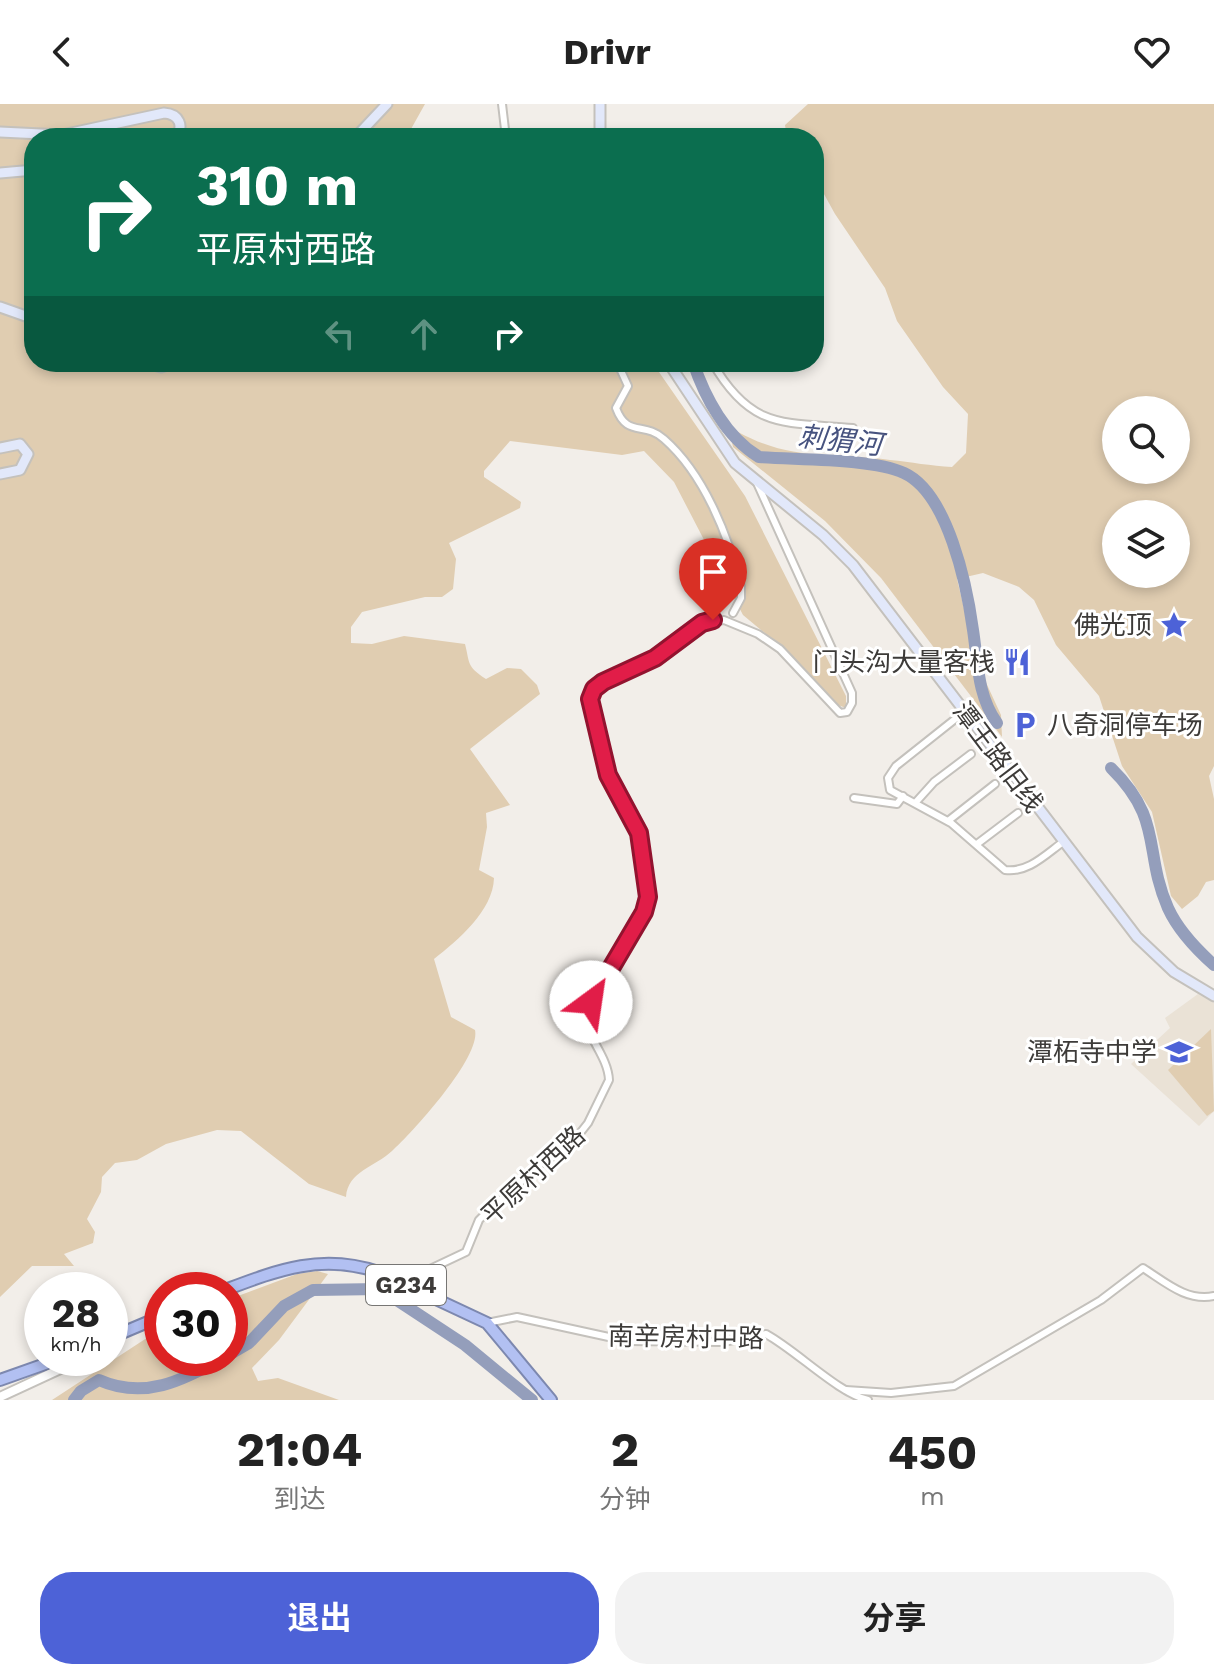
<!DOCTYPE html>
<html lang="zh">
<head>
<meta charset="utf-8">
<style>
  body { margin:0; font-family:"Work Sans","Noto Sans SC",sans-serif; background:#f2f2f2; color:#222; height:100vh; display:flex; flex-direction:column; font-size:30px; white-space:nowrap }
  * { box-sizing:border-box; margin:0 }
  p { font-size:26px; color:#767676 }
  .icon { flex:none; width:44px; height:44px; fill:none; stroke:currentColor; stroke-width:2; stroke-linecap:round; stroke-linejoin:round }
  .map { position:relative; height:1296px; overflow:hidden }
  .sheet { display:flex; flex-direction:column; background:#fff; flex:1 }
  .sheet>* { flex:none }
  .top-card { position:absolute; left:24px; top:24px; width:800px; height:244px; border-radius:32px; box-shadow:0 4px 12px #0003; background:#0b6e4f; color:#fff; overflow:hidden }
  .tools { position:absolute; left:1102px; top:292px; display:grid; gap:16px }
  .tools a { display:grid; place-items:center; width:88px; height:88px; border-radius:50%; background:#fff; box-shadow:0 4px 12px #0003; font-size:40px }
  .speed { position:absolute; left:24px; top:1168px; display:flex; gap:16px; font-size:40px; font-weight:700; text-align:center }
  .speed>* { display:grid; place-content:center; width:104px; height:104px; border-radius:50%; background:#fff; box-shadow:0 4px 12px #0003; line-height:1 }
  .speed small { font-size:20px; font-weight:400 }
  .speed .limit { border:12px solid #d22; background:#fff; color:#111 }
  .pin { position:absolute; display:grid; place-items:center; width:68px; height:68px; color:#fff; margin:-82px -34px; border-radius:50% 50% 50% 0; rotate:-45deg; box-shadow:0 0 8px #0007 }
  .pin .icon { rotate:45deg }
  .me { position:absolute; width:88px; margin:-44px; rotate:31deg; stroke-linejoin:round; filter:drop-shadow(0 0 6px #0008) }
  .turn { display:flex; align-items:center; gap:28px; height:168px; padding:0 40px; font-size:36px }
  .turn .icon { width:104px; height:104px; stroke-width:2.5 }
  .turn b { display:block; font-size:56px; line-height:68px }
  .lanes { display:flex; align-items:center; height:76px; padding:0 40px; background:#0003; justify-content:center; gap:40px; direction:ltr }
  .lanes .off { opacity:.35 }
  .eta { display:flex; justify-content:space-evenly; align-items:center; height:136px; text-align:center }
  .eta b { font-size:48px; font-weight:700; line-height:56px }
  .action { display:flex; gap:16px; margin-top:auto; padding:16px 40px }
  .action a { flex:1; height:92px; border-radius:32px; background:#4d62d7; color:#fff; font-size:32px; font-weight:700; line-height:92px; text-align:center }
  .action a+a { background:#f2f2f2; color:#222 }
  header { display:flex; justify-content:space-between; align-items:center; height:104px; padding:0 40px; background:#fff; font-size:36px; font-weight:700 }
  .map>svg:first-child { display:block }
</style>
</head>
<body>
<header><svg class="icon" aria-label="back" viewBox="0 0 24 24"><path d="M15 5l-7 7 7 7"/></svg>Drivr<svg class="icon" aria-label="heart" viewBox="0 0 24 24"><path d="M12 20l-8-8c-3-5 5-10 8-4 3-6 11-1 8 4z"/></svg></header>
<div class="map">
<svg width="1214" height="1296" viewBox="0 0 1214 1296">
  <rect width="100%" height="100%" fill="#f2eee9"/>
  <path fill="#eae2d6" d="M 1198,890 L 1214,899 L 1214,1007 L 1199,1022 L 1131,960 L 1170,924 L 1165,914 Z"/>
  <g fill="#e0cdb1" fill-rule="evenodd">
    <path d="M 0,0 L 425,0 L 406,34 L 34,34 L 34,258 L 652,258 L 745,392 L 846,592 L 846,604 L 838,601 L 778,540 L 743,511 L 674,378 L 644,347 L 622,351 L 510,337 L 484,367 L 484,373 L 521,398 L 520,404 L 449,439 L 456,455 L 453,485 L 442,493 L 425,493 L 362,508 L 351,523 L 351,539 L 372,540 L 404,532 L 465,540 C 470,559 466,562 486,575 L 507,564 L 521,565 L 537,581 L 540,590 L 470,645 L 510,701 L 486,709 L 487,723 L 479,766 L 494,774 C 493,807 458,836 434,855 L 451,913 L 475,926 C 481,953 413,1028 392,1047 C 375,1063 348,1067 346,1093 L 309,1080 L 241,1027 L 217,1026 L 166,1040 L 137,1056 L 115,1059 L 102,1073 L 101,1088 L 87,1115 L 95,1128 L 93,1139 L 64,1150 L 74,1162 L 32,1162 L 0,1193 Z"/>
    <path d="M 808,0 L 1214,0 L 1214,662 L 1209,672 L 1214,695 L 1214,776 L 1206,778 L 1198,792 L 1182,805 L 1171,792 L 1152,708 L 1122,662 L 1099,592 L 1056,541 L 1034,496 L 1019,483 L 983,469 L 957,475 L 977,559 L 1001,611 L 1002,633 L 881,474 L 825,417 L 733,343 L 731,334 L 738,328 C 793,358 832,348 890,356 C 911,358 931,362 952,363 L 966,349 L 968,310 L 943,283 L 897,217 L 885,184 L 835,110 L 814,72 L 814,34 L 787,34 L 785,21 ZM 1116,306 L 1176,306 L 1176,366 L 1116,366 ZM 1176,410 L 1176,470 L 1116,470 L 1116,410 Z"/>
    <path d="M 1211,925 L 1214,1007 L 1207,1012 L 1168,966 Z"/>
    <path d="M 317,1167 L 328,1170 L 279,1236 L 252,1264 L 258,1277 L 278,1274 L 339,1296 L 52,1296 L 162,1224 L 162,1254 L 230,1254 L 230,1195 L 297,1170 Z"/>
  </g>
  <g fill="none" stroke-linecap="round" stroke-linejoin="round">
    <g stroke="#949ebb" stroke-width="12">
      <path d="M 693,258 C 705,294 726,333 759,353 C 797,356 872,354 904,369 C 948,389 967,482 973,526 C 978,558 977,591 997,619"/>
      <path d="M 1111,664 C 1164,716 1143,747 1168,804 C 1178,826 1196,845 1214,861"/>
      <path d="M 230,1250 L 249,1239 L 284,1202 L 313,1186 L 380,1185 L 465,1241 L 532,1296"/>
      <path d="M 74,1296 L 81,1287 L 99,1276 C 144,1296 182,1277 223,1254"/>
    </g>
    <g stroke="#c4c1bc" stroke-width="10">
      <g id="minor">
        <path d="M 502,0 L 506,34"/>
        <path d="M 617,258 L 628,282 L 616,304 C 627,334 644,317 664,335 C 704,370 728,431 741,482 L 741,494 L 733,509"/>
        <path d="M 712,258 C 751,326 783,318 853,324"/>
        <path d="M 964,608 L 896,662 L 888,674 L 890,686 L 951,719 L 1005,766 C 1028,769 1045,751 1063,738"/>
        <path d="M 854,694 L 897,700 L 903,692"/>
        <path d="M 916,698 L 934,678 L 971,650"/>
        <path d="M 948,717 L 995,680"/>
        <path d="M 977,740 L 1018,709"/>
        <path d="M 384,1168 L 430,1165 L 466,1148 L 479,1116 L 487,1108 L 545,1056 L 569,1043 L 588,1019 L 609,976 C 608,953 588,935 584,911 L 636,822 L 648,793 L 639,729 L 608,671 L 604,644 L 590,605 L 594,585 L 655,554 L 702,519 L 724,516 L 758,530 L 780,545 L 840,609 L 847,608 L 852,599 L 852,589 L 757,379"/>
        <path d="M 487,1219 L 517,1213 L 627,1237 L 723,1238 L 766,1230 C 797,1247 838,1289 868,1296"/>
        <path d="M 846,1286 L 891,1289 L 954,1282 L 1101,1196 L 1143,1164 C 1165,1178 1187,1198 1214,1192"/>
      </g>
    </g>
    <g stroke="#c4c1bc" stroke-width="12">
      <path id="tertiary" d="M 0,1293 L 84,1254"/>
    </g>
    <g stroke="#c4c1bc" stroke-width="13">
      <g id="secondary">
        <path d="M 0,28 L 62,31 L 164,9 C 179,10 185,22 175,34"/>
        <path d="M 355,34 L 387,0"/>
        <path d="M 600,34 L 600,0"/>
        <path d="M 0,69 L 34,66"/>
        <path d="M 0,203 L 34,215"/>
        <path d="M 143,258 L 161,263 L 176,258"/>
        <path d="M 668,258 L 735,359 L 823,431 L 853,461 L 1137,833 L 1174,868 L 1214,892"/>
        <path d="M 0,344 L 20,340 L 28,350 L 20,366 L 0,370"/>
      </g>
    </g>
    <g stroke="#7d88af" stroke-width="14">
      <g id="trunk">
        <path d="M 225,1186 C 278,1166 322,1149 378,1168 L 487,1219 L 551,1296"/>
        <path d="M 110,1234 L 162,1212"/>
        <path d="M 0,1276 L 62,1254"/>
      </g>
    </g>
    <use href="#minor" stroke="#fff" stroke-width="6"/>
    <use href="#tertiary" stroke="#fff" stroke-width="8"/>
    <use href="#secondary" stroke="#e2e8fa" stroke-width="9"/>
    <use href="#trunk" stroke="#b2c0f2" stroke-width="10"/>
  </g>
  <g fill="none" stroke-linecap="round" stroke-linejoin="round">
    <g stroke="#92132f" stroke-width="20">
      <path id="route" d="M 591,898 L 644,808 L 648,793 L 639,729 L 608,671 L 590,595 L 594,585 L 603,578 L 655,554 L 702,519 L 713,516"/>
    </g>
    <use href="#route" stroke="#e11d48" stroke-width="14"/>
  </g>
  <defs>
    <g id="sight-bare" transform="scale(2.16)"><path d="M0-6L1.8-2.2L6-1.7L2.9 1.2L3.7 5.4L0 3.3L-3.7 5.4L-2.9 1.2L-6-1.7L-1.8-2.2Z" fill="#4d62d7" stroke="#fff" stroke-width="2.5" paint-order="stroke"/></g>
    <g id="restaurant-bare" transform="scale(2.16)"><path d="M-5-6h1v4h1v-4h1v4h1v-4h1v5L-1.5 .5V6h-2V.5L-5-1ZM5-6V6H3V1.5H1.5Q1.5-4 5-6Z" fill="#4d62d7" stroke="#fff" stroke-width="2.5" paint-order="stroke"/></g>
    <g id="parking-bare" transform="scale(2.16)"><path d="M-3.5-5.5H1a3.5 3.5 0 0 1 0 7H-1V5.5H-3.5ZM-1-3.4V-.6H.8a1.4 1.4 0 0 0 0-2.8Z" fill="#4d62d7" stroke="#fff" stroke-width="2.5" paint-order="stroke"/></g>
    <g id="school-bare" transform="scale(2.16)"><path d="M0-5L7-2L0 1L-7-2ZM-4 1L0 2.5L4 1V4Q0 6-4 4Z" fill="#4d62d7" stroke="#fff" stroke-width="2.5" paint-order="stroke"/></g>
  </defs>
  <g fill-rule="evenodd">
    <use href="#sight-bare" x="1174" y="521"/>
    <use href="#restaurant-bare" x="1017" y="558"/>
    <use href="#parking-bare" x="1025" y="621"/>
    <use href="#school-bare" x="1179" y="948"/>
  </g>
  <g text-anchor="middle" stroke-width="6" stroke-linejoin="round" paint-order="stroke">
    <rect fill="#fff" stroke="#777674" stroke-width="2" x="366" y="1161" width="80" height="40" rx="6"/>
    <g font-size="24" font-weight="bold" fill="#3d3b39">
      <text x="406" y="1189">G234</text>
    </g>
    <g font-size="26" fill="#3d3b39" stroke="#fff" text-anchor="end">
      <text x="1152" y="530">佛光顶</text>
      <text x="995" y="567">门头沟大量客栈</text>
      <text x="1047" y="630" text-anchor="start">八奇洞停车场</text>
      <text x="1157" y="957">潭柘寺中学</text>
    </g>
    <g font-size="26" fill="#3d3b39" stroke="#fff">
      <text transform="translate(998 653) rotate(53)" y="9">潭王路旧线</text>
      <text transform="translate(533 1071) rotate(-43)" y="9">平原村西路</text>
      <text transform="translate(686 1233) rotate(1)" y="9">南辛房村中路</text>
    </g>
    <g font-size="28" font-style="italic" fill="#47537f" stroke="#fff">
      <text transform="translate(840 336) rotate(6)" y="10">刺猬河</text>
    </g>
  </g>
</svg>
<div class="tools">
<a><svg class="icon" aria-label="search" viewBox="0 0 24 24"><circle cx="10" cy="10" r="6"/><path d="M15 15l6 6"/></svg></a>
<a><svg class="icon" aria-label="layers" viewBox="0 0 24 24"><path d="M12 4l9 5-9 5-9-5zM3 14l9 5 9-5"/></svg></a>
</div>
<div class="speed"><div>28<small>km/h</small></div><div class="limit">30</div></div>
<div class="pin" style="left:713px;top:516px;background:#d93025"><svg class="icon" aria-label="arrive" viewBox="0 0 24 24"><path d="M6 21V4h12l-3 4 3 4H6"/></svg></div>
<svg class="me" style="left:591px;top:898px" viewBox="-20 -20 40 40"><circle r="19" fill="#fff"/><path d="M0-13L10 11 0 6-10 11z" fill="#e11d48"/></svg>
<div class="top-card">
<div class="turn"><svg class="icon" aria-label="right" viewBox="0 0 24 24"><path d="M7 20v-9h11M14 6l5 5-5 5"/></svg><div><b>310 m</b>平原村西路</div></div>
<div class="lanes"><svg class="icon off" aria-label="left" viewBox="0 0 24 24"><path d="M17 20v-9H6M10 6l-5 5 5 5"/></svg><svg class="icon off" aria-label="ahead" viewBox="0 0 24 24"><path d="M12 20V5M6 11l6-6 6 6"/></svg><svg class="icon" aria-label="right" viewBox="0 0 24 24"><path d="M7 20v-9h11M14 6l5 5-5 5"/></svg></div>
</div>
</div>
<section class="sheet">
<div class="eta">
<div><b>21:04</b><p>到达</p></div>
<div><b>2</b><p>分钟</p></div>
<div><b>450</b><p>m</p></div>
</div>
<div class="action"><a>退出</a><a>分享</a></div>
</section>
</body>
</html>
